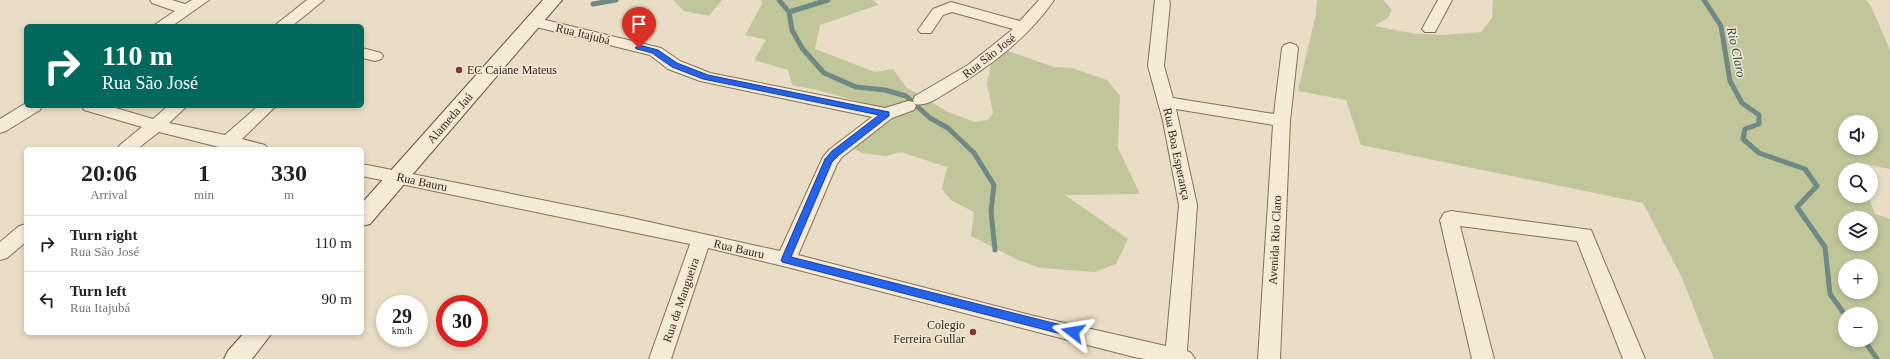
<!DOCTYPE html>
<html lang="en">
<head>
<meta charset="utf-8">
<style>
  body { margin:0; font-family:Georgia,serif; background:#f6f6f6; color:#222; height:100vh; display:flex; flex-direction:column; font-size:15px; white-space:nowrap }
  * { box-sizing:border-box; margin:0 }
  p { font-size:13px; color:#767676 }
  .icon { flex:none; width:22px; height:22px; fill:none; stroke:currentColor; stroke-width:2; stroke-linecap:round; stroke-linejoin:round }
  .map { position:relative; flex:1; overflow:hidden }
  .panel { position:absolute; left:24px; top:147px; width:340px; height:188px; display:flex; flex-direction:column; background:#fff; border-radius:6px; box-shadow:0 2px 6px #0003 }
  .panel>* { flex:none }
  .hud { position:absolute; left:24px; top:24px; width:340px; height:84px; border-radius:6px; box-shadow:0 2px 6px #0003; background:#00695c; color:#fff; overflow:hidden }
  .buttons { position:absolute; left:1838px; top:115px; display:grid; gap:8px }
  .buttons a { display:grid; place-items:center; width:40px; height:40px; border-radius:50%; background:#fff; box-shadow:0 2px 6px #0003; font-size:20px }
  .speed { position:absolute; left:376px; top:295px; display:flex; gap:8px; font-size:20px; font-weight:700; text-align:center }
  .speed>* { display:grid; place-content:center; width:52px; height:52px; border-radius:50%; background:#fff; box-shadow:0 2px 6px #0003; line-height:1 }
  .speed small { font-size:10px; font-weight:400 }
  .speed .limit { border:6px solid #d22; background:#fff; color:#111 }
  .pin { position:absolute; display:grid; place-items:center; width:34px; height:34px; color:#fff; margin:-41px -17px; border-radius:50% 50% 50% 0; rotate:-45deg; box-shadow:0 0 4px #0007 }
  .pin .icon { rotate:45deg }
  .me { position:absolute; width:44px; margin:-22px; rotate:284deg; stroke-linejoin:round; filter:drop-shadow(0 0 3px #0008) }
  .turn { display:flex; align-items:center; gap:14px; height:84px; padding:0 12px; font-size:18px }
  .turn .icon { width:52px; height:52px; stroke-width:2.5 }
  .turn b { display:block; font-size:28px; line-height:34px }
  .eta { display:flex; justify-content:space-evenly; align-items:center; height:68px; text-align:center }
  .eta b { font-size:24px; font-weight:700; line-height:28px }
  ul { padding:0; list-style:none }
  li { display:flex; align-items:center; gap:12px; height:56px; padding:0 12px; border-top:1px solid #e0e0e0 }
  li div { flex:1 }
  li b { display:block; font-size:15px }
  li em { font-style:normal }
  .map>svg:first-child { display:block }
</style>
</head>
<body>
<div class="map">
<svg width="1890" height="359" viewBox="0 0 1890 359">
  <rect width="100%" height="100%" fill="#e9dec5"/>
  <g fill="#c1c69a" fill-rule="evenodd">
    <path d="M 673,0 L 722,0 L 709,16 L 684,11 Z"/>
    <path d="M 761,0 L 873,0 L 878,5 L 820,25 L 815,49 L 875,72 L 893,69 L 906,87 L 948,112 L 975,122 L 988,120 L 993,113 L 987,84 L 991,64 L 1008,51 L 1054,67 L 1072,68 L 1107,80 L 1120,96 L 1118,148 L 1140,194 L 1065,195 L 1128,239 L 1116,264 L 1095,272 L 1040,268 L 1018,260 L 971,236 L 974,212 L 951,200 L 942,189 L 947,167 L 901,152 L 886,156 L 862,153 L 853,148 L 889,120 L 881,108 L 817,90 L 792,85 L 788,70 L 754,60 L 766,40 L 745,35 L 762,4 Z"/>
    <path d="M 1317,0 L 1383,0 L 1392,10 L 1388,18 L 1374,26 L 1417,34 L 1444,35 L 1481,32 L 1492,18 L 1493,0 L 1865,0 L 1870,4 L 1890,50 L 1890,169 L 1855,162 L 1858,170 L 1845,170 L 1845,196 L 1868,196 L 1875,214 L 1890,219 L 1890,359 L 1714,359 L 1682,278 L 1643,203 L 1361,145 L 1346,100 L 1298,91 L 1316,14 ZM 1845,122 L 1871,122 L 1871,148 L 1845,148 ZM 1845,218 L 1871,218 L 1871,244 L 1845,244 ZM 1845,266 L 1871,266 L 1871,292 L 1845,292 ZM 1845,314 L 1871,314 L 1871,340 L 1845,340 Z"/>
  </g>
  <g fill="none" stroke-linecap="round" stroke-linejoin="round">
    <g stroke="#6e8a83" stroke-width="5">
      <path d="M 779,0 L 789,12 L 792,30 L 802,48 L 824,73 L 856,87 L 885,90 L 906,96 L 930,118 L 948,128 L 974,153 L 994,185 L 991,211 L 995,250"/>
      <path d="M 1704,0 L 1721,26 L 1730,81 L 1742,103 L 1759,115 L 1759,124 L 1745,129 L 1743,139 L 1759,153 L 1805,169 L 1817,186 L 1797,207 L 1825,247 L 1830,294 L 1845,315"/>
      <path d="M 593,4 L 616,0"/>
      <path d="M 789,12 L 828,0"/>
      <path d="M 1864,340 L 1877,359"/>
    </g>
    <g stroke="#82705d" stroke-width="2">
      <g id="street">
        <path d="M 150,0 L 172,0 L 185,4 L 192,0 L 209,0 L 172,26 L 153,26 L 175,11 L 152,3 Z"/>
        <path d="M 307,0 L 324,0 L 292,26 L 274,26 Z"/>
        <path d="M 1039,0 L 1054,0 C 1028,38 990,66 951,90 C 940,96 928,107 915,104 L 913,100 L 915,96 L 968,65 L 1013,29 L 952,12 L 943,15 L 931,33 L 921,33 L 918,30 L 933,9 L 951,2 L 1020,21 Z"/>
        <path d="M 1155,0 L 1169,0 L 1170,3 L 1164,66 L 1173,98 L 1274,114 L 1282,48 L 1284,45 L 1290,43 L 1296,45 L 1298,48 L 1290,121 L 1280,359 L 1258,359 L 1273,125 L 1176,109 L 1197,205 L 1187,351 L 1191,353 L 1195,359 L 1145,359 L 1134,357 L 787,267 L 708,248 L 671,359 L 649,359 L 690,244 L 362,176 L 362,164 L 627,217 L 780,251 L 823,157 L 830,149 L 872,117 L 700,81 L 668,69 L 650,55 L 528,25 L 525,22 L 528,19 L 533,17 L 661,48 L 680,61 L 710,73 L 885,108 L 908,101 L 914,102 L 916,106 L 914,110 L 892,118 L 842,157 L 837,164 L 798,255 L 1034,316 L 1166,346 L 1179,205 L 1163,121 L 1148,66 Z"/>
        <path d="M 1438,0 L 1452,0 L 1435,32 L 1425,32 L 1422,29 Z"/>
        <path d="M 362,48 L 381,53 L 383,56 L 381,59 L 375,61 L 362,58 Z"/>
        <path d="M 26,103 L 26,106 L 42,106 L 40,110 L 6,131 L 0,133 L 0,119 Z"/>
        <path d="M 82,106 L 109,106 L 153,119 L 168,106 L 187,106 L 169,123 L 225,135 L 258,106 L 276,106 L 242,139 L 265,145 L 268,149 L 227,149 L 159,132 L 137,149 L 117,149 L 120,145 L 142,127 L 84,110 Z"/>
        <path d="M 1451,211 L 1591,230 L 1645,359 L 1623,359 L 1577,241 L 1460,226 L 1494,359 L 1472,359 L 1440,220 L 1444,213 Z"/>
        <path d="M 26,224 L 26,242 L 7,258 L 0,260 L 0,242 L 19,226 Z"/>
      </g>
    </g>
    <g stroke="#645240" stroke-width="2">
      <g id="secondary">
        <path d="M 543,0 L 562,0 L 370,224 L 362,226 L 362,203 Z"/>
        <path d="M 244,333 L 272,333 L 252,359 L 224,359 L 228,351 Z"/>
      </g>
    </g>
    <use href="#street" fill="#f5ecd7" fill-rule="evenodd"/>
    <use href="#secondary" fill="#f5ecd7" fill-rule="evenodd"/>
  </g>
  <path fill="#2563eb" stroke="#184099" d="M 639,45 L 658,50 L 677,63 L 708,75 L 889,112 L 889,116 L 839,155 L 832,162 L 791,257 L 1073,328 L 1076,329 L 1078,332 L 1076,335 L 1073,337 L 782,262 L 781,260 L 825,159 L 832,151 L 879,115 L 703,79 L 672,67 L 652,53 L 637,49 L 635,48 Z"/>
  <g fill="#8a3335" stroke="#f1e8d3" stroke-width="1.5">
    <circle cx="459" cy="70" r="4"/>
    <circle cx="973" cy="332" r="4"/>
  </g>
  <g text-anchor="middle" stroke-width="3" stroke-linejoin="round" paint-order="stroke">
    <g font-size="12" fill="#33291f" stroke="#f1e8d3">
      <text transform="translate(583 34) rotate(14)" y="4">Rua Itajubá</text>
      <text transform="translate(989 56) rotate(-38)" y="4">Rua São José</text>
      <text transform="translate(450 118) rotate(-49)" y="4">Alameda Jaú</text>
      <text transform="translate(1177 154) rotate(78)" y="4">Rua Boa Esperança</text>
      <text transform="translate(422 182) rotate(12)" y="4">Rua Bauru</text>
      <text transform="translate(1275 240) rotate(-87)" y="4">Avenida Rio Claro</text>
      <text transform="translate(739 249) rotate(13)" y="4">Rua Bauru</text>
      <text transform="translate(681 300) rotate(-71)" y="4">Rua da Mangueira</text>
    </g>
    <g font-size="12" fill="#33291f" stroke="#f1e8d3" text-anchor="start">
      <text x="467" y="74">EC Caiane Mateus</text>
      <text x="965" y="329" text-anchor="end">Colegio<tspan x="965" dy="14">Ferreira Gullar</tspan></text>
    </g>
    <g font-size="13" font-style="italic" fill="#30524f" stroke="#f1e8d3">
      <text transform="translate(1737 52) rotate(78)" y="5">Rio Claro</text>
    </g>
  </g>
</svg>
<div class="buttons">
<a><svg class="icon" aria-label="sound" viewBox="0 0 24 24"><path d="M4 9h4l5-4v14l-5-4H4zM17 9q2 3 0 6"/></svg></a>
<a><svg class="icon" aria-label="search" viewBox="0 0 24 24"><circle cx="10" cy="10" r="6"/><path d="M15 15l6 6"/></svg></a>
<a><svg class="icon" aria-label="layers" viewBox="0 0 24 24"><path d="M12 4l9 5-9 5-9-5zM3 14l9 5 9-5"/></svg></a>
<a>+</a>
<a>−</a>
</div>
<div class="speed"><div>29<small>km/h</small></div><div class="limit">30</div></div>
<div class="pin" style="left:639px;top:48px;background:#d93025"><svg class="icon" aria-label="arrive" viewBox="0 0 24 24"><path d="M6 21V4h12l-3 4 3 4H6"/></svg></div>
<svg class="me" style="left:1073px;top:332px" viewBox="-20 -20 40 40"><path d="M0-17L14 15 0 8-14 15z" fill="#2563eb" stroke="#fff" stroke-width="4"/></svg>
<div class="hud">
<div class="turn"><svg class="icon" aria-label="right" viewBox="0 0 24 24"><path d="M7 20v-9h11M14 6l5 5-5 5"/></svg><div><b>110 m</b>Rua São José</div></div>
</div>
<section class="panel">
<div class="eta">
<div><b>20:06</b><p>Arrival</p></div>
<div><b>1</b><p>min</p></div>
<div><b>330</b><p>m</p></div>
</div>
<ul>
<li><svg class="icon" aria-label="right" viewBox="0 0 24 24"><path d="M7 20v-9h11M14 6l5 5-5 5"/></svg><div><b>Turn right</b><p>Rua São José</p></div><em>110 m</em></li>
<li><svg class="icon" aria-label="left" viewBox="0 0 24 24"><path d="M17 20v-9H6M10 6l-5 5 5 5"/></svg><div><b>Turn left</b><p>Rua Itajubá</p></div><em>90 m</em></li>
</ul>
</section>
</div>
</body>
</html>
